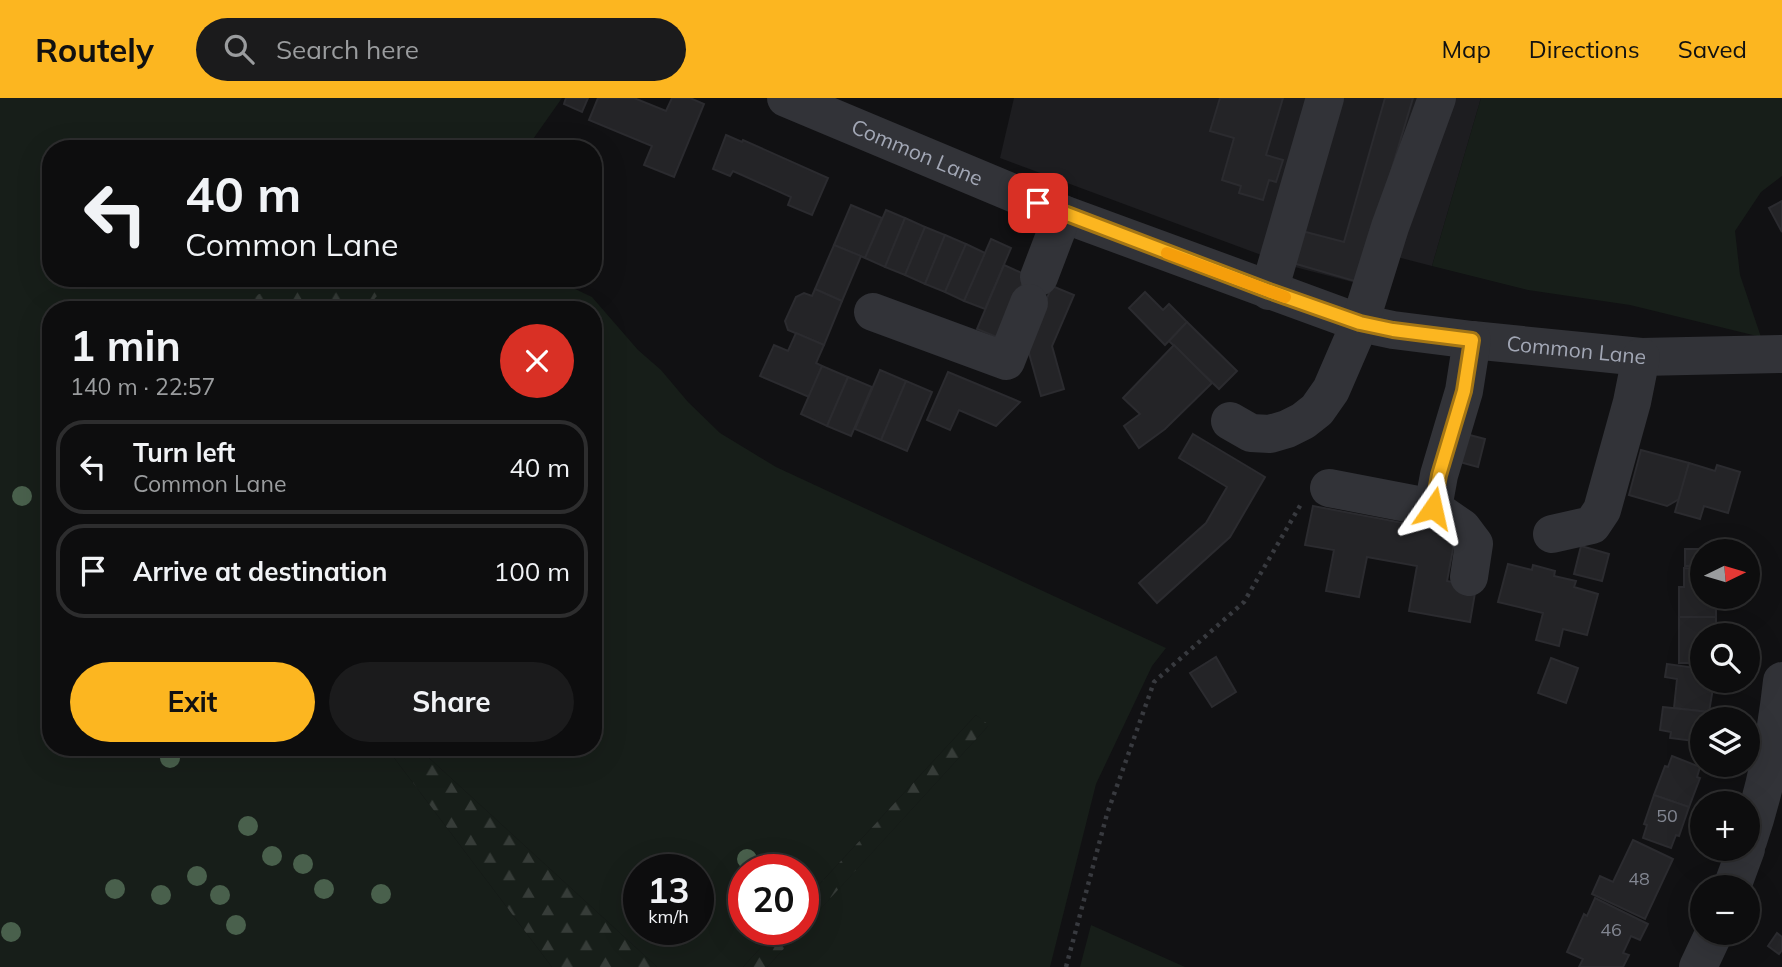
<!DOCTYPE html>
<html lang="en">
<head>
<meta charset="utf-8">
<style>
  body { margin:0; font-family:Mulish,sans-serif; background:#1b1b1c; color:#f1f3f6; height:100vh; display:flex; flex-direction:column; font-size:26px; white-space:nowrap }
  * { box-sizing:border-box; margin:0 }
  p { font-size:23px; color:#9a9c9e }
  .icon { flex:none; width:38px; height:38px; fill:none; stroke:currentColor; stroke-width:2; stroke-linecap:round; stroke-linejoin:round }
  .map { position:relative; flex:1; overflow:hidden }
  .panel { position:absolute; left:42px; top:203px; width:560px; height:455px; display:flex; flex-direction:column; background:#0d0d0e; border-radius:28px; box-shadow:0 7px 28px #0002,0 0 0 2px #2d2d2e }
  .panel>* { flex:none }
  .guide { position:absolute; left:42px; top:42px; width:560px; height:147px; border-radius:28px; box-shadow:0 7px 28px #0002,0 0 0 2px #2d2d2e; background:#0d0d0e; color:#f1f3f6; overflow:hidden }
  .needle { width:46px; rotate:85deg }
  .tools { position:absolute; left:1690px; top:441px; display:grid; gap:14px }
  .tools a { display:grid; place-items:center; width:70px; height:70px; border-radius:50%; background:#0d0d0e; box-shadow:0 7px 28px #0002,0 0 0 2px #2d2d2e; font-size:35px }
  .speed { position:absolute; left:623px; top:756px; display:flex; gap:14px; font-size:35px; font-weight:700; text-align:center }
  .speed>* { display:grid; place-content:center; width:91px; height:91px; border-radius:50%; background:#0d0d0e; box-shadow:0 7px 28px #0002,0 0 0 2px #2d2d2e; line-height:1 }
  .speed small { font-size:18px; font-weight:400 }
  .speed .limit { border:10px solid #d22; background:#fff; color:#111 }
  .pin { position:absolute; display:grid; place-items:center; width:60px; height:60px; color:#fff; margin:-30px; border-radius:14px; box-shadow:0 4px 10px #0006 }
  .me { position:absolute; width:77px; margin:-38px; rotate:11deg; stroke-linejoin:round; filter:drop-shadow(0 0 5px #0008) }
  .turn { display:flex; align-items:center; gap:24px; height:147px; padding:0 28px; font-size:32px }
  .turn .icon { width:91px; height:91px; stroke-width:2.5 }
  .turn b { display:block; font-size:49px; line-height:60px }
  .round { display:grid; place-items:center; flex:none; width:74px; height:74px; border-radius:37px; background:#1b1b1c }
  .overview { display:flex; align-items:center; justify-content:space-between; height:119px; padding:0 28px }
  h1 { font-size:42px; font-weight:700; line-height:52px }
  .action { display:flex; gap:14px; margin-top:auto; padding:14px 28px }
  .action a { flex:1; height:80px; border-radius:42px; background:#fcb620; color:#111; font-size:28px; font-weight:700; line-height:80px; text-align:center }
  .action a+a { background:#1b1b1c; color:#f1f3f6 }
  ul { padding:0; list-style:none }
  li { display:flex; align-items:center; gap:21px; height:94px; margin:0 14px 10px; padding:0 14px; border:4px solid #2d2d2e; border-radius:28px }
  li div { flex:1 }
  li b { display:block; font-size:26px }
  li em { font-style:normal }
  header { display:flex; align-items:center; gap:42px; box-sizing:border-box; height:98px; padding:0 35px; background:#fcb620; color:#111 }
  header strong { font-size:33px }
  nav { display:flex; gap:38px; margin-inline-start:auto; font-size:24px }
  .search { width:490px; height:63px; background:#1b1b1c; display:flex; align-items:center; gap:18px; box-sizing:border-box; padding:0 24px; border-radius:38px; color:#9a9c9e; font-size:26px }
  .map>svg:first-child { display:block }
</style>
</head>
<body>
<header>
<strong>Routely</strong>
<div class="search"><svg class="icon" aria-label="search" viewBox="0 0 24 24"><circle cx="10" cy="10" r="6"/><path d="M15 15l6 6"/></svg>Search here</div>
<nav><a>Map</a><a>Directions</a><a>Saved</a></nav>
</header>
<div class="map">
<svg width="1782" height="869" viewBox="0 0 1782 869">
  <defs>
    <pattern id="forest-firs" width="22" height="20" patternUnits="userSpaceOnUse" patternTransform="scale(1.75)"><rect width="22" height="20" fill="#171e19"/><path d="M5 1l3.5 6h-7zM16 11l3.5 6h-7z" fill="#363c38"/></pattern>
  </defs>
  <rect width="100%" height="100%" fill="#111113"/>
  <path fill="#1d1d20" d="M 1014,0 L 1481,0 L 1432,168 L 1370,152 L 1360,186 L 1291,168 L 1000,60 Z"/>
  <g fill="#171e19" fill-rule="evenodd">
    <path d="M 0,0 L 562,0 L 526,51 L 51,51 L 51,180 L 552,180 L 592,199 L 638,252 L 661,272 L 688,304 L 720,335 L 776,369 L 1166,550 L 1152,568 L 1096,686 L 1050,869 L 767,869 L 988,628 L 976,617 L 803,804 L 803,772 L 744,772 L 744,831 L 778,831 L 743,869 L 657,869 L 417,649 L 593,649 L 593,212 L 51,212 L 51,649 L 386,649 L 552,869 L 0,869 ZM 639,772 L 698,772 L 698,831 L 639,831 Z"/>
    <path d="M 1481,0 L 1782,0 L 1782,78 L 1761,94 L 1735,133 L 1740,177 L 1761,239 L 1630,207 L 1528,192 L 1432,168 Z"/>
    <path d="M 1091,827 L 1185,869 L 1080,869 Z"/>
  </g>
  <g fill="url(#forest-firs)">
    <path d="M 300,180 L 384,180 L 383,191 L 365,212 L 236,212 L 259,196 L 290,193 Z"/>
    <path d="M 976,617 L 989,627 L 803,830 L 803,804 Z"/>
    <path d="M 386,649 L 417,649 L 657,869 L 552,869 Z"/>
    <path d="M 778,831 L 802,831 L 767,869 L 743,869 Z"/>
  </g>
  <g fill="#242427" stroke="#2b2b2f" stroke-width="2">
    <path d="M 566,0 L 588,0 L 582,14 L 564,6 Z"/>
    <path d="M 598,0 L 634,0 L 666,13 L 672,0 L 690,0 L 704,6 L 674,79 L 644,67 L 652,48 L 589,22 Z"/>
    <path d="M 1220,0 L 1283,0 L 1266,57 L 1283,62 L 1276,84 L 1269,82 L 1263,102 L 1239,95 L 1241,88 L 1222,82 L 1234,40 L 1210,33 Z"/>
    <path d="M 1385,0 L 1413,0 L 1358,184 L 1293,165 L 1302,133 L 1344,144 Z"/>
    <path d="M 726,37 L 742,44 L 743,42 L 828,80 L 812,117 L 788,107 L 791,99 L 733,73 L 730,78 L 713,71 Z"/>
    <path d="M 1782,103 L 1782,134 L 1769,110 Z"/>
    <path d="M 851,107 L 882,120 L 865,160 L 834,147 Z"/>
    <path d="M 886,112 L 905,120 L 885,169 L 865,160 Z"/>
    <path d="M 905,120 L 925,129 L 905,177 L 885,169 Z"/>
    <path d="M 925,129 L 945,137 L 925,186 L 905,177 Z"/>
    <path d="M 945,137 L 966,146 L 945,194 L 925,186 Z"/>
    <path d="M 991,141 L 1011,150 L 985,211 L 964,203 Z"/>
    <path d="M 966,146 L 985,155 L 964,203 L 945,194 Z"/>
    <path d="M 834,147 L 861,158 L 842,203 L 815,191 Z"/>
    <path d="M 1004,167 L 1026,177 L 999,240 L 977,231 Z"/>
    <path d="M 1052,188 L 1074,197 L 1052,248 L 1064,291 L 1041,298 L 1027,248 Z"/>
    <path d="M 815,191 L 842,203 L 824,247 L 788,232 L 785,223 L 796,199 L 804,195 L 812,198 Z"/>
    <path d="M 1145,194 L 1163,212 L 1169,206 L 1187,224 L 1165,247 L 1129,210 Z"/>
    <path d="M 1187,224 L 1237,273 L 1219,291 L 1169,243 Z"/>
    <path d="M 796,235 L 824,247 L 816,265 L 822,268 L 809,299 L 760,278 L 774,247 L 788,253 Z"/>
    <path d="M 1174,247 L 1212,285 L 1165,331 L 1139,350 L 1124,328 L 1140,316 L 1123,300 Z"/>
    <path d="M 822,268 L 848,279 L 827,328 L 801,316 Z"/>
    <path d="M 880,272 L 906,283 L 881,342 L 855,331 Z"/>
    <path d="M 948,274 L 1020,304 L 996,328 L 959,312 L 950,332 L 927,322 Z"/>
    <path d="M 848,279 L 872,289 L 851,338 L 827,328 Z"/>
    <path d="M 906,283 L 932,294 L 907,353 L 881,342 Z"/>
    <path d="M 1462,335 L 1485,341 L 1478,369 L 1456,363 Z"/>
    <path d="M 1193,336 L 1265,379 L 1230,439 L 1157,505 L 1139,485 L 1206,425 L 1227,389 L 1179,360 Z"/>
    <path d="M 1641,352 L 1689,365 L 1679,401 L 1667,408 L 1629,397 Z"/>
    <path d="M 1689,365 L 1715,373 L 1717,367 L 1740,374 L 1728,415 L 1704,408 L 1700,421 L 1675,414 Z"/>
    <path d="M 1313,408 L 1456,435 L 1447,483 L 1476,489 L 1470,524 L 1409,513 L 1417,468 L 1367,459 L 1359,499 L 1326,493 L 1334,452 L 1305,447 Z"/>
    <path d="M 1581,448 L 1609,456 L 1602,483 L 1574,476 Z"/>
    <path d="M 1685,451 L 1713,451 L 1713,453 L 1703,453 L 1703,468 L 1685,468 Z"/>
    <path d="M 1508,466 L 1532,472 L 1533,467 L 1555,473 L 1554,478 L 1576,483 L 1574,489 L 1598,496 L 1587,537 L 1563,531 L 1559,548 L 1536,542 L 1543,515 L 1498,504 Z"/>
    <path d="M 1684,470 L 1703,471 L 1703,499 L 1716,499 L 1716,519 L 1679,519 L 1679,489 L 1684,489 Z"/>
    <path d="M 1679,519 L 1716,519 L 1716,535 L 1725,535 L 1725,537 L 1703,537 L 1703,565 L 1679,565 Z"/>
    <path d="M 1216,559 L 1236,594 L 1212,609 L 1190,575 Z"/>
    <path d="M 1551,560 L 1578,570 L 1566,605 L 1538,595 Z"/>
    <path d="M 1667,566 L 1703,571 L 1703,583 L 1722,583 L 1721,591 L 1713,590 L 1709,614 L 1674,610 L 1677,581 L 1665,579 Z"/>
    <path d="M 1663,609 L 1709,614 L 1708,621 L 1703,621 L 1703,644 L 1670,640 L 1671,634 L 1660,632 Z"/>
    <path d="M 1672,658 L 1700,669 L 1697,679 L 1700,680 L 1689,709 L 1654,697 L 1665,668 L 1668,669 Z"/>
    <path d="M 1654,697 L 1689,709 L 1679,738 L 1676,737 L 1671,750 L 1643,740 L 1647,727 L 1644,726 Z"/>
    <path d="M 1633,742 L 1673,761 L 1645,821 L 1592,796 L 1600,778 L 1613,784 Z"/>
    <path d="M 1595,800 L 1648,826 L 1640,842 L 1631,838 L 1623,855 L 1629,857 L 1623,869 L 1579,869 L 1583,861 L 1567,854 L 1584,816 L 1587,818 Z"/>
    <path d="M 1777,835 L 1782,839 L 1782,852 L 1779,856 L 1768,848 Z"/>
  </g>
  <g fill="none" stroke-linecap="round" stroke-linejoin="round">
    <path stroke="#383a3f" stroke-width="4.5" stroke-dasharray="3.5 5" stroke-linecap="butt" d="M 1066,869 L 1107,716 L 1154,584 L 1244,504 L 1301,406"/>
    <g stroke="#323338" stroke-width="38">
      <path id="s1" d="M 786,0 L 1063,116 L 1360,225 L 1393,232 L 1472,242 L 1641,259 L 1782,256"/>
      <path d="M 1039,179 L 1063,116"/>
      <path d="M 1269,193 L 1325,0"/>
      <path d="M 873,214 L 1006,263 L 1029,205"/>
      <path d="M 1230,323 L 1251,335 L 1270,336 L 1287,331 L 1303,323 L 1317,312 L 1331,292 L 1360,225 L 1390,129 L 1437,0"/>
      <path d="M 1329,390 L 1433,410 L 1462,430 L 1474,446 L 1469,479"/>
      <path d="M 1433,410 L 1439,377 L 1464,293 L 1472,242"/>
      <path d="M 1552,436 L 1592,427 L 1602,412 L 1632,304 L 1641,259"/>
      <path d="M 1748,743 C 1766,690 1776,638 1782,583"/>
      <path d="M 1732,789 L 1746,751"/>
      <path d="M 1698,869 L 1714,835"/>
    </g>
  </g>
  <g fill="#49604c">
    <circle cx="22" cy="398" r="10"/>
    <circle cx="170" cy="660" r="10"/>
    <circle cx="248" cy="728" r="10"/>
    <circle cx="272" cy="758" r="10"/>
    <circle cx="747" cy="761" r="10"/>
    <circle cx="303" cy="766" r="10"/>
    <circle cx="197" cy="778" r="10"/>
    <circle cx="115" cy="791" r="10"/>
    <circle cx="324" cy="791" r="10"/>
    <circle cx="381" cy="796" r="10"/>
    <circle cx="161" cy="797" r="10"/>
    <circle cx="220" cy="797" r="10"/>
    <circle cx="236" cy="827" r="10"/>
    <circle cx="11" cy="834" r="10"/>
  </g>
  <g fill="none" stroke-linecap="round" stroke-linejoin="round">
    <g stroke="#a47615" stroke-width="18">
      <path id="route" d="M 1038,105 L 1269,193 L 1360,225 L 1393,232 L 1472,242 L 1464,293 L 1439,377 L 1433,410"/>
    </g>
    <use href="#route" stroke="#fcb620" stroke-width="12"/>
    <path stroke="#f59e0b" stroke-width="12" d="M 1167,155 L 1285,199"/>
  </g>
  <g text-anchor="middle" stroke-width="7" stroke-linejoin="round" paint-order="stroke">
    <g font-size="18" fill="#828691">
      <text x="1667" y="724">50</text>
      <text x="1639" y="787">48</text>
      <text x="1611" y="838">46</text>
    </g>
    <g font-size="21" fill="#a2a7b5" stroke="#0c0c0e">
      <text dy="7" stroke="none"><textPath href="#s1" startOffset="142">Common Lane</textPath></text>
      <text dy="7" stroke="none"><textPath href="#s1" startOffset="835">Common Lane</textPath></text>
    </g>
  </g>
</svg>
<div class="tools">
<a><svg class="needle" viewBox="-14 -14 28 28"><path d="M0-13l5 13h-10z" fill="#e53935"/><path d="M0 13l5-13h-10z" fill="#9a9c9e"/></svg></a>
<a><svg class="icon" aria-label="search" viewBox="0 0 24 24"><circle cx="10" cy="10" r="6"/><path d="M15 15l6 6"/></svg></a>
<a><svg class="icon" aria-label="layers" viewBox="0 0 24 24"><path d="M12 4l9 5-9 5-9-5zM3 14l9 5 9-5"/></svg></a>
<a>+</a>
<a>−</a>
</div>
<div class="speed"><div>13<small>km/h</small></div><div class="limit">20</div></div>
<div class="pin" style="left:1038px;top:105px;background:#d93025"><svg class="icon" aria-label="arrive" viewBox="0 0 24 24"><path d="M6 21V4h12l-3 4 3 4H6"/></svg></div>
<svg class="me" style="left:1433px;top:410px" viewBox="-20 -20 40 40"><path d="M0-17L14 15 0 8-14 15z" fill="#fcb620" stroke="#fff" stroke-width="4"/></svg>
<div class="guide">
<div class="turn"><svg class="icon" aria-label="left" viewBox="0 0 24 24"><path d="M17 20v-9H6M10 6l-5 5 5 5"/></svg><div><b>40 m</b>Common Lane</div></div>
</div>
<section class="panel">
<div class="overview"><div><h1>1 min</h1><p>140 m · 22:57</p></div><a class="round" style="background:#d93025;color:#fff"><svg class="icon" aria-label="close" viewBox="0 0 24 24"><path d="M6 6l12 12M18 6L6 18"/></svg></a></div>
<ul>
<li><svg class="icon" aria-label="left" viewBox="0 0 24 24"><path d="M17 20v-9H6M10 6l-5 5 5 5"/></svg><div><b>Turn left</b><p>Common Lane</p></div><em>40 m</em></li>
<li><svg class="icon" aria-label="arrive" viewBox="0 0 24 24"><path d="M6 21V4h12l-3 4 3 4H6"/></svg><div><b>Arrive at destination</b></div><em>100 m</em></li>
</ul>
<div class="action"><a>Exit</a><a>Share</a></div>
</section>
</div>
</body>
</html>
